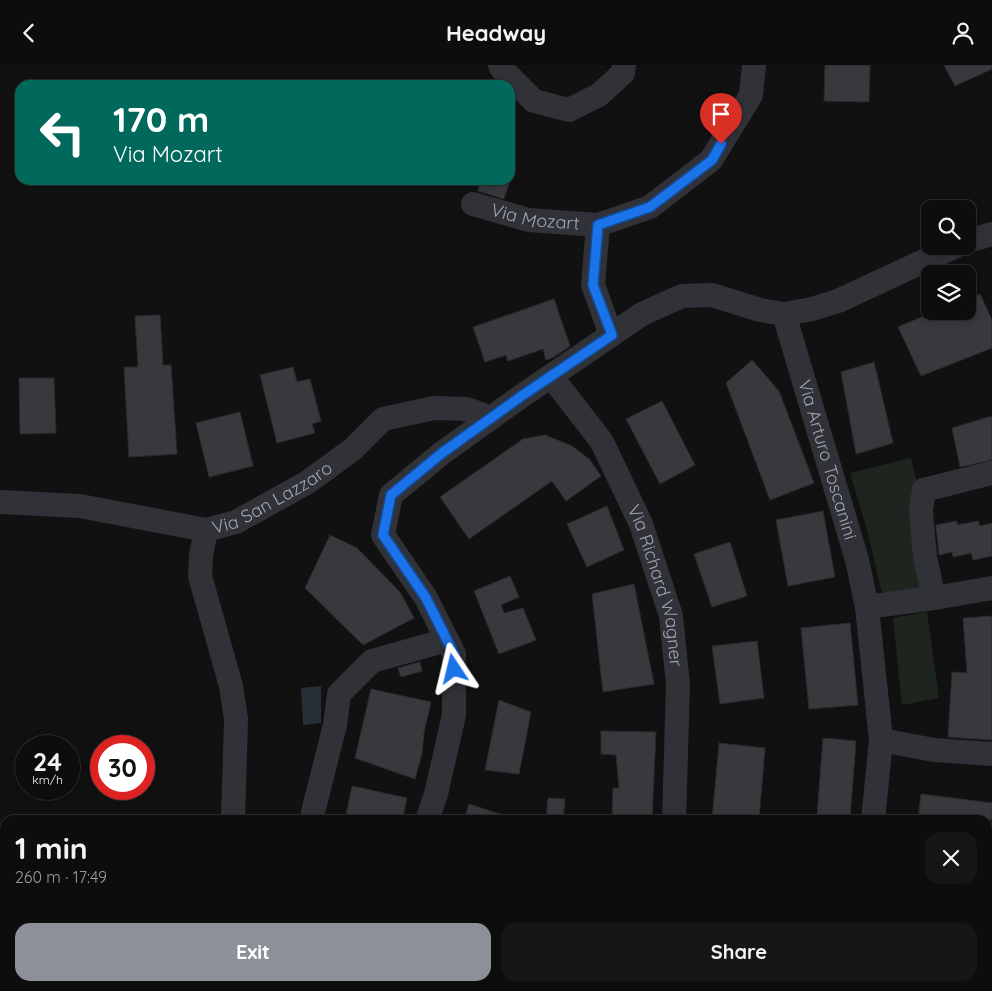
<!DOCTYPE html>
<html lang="en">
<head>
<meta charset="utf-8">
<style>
  body { margin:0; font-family:Quicksand,sans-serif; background:#161617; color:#f1f3f6; height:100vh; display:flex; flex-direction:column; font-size:19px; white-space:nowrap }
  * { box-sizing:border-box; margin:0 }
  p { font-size:16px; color:#9a9c9e }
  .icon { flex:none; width:28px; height:28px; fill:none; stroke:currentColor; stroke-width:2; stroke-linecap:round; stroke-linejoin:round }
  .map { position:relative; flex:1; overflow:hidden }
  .sheet { position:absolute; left:0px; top:750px; width:992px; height:176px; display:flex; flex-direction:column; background:#0d0d0e; border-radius:15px 15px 0 0; box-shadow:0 2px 8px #0003,0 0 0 1px #2d2d2e }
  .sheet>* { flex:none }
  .guide { position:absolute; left:15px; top:15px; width:500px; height:105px; border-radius:15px; box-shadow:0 2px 8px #0003,0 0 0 1px #2d2d2e; background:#00695c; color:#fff; overflow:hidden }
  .fabs { position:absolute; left:921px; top:135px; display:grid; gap:10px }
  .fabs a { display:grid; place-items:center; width:55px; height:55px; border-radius:10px; background:#0d0d0e; box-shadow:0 2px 8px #0003,0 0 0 1px #2d2d2e; font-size:25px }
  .speed { position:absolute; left:15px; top:670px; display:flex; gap:10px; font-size:25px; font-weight:700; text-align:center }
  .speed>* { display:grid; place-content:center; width:65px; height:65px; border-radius:50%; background:#0d0d0e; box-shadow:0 2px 8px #0003,0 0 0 1px #2d2d2e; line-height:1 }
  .speed small { font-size:12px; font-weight:400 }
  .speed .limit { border:8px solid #d22; background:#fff; color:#111 }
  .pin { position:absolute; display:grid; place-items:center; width:42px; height:42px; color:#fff; margin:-51px -21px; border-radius:50% 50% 50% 0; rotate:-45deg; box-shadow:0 0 5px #0007 }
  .pin .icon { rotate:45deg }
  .me { position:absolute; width:55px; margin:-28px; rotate:350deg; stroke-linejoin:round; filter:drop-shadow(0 0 4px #0008) }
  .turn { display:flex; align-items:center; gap:18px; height:105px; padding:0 15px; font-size:22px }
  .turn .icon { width:65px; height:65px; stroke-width:2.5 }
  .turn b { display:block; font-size:35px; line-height:42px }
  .round { display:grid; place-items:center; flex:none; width:52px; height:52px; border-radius:15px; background:#161617 }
  .head { display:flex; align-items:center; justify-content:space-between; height:85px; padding:0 15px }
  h1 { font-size:30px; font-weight:700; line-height:38px }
  .cta { display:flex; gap:10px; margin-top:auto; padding:10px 15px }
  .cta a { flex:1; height:58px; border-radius:15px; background:#8c9099; color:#fff; font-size:20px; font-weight:700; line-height:58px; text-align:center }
  .cta a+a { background:#161617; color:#f1f3f6 }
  header { display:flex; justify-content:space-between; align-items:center; height:65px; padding:0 15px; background:#0d0d0e; font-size:22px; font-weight:700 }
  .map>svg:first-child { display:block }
</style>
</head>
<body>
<header><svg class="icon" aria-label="back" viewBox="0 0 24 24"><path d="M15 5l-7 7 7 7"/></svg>Headway<svg class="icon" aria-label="person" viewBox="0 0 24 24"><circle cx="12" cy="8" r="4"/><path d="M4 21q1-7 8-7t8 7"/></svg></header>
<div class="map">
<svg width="992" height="926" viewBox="0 0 992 926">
  <rect width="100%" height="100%" fill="#111112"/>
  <g fill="#1d251e">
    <path d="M 911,393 L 917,418 L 926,512 L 919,525 L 882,528 L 867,465 L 850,408 Z"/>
    <path d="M 927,547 L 939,633 L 902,640 L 893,553 Z"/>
  </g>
  <path fill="#262e37" d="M 321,621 L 321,658 L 303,660 L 301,623 Z"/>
  <g fill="#38393d" stroke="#2b2a2f">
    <path d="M 825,0 L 870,0 L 869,37 L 824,36 Z"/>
    <path d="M 944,0 L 992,0 L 992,4 L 955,21 Z"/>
    <path d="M 481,115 L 510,115 L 504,134 L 478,126 Z"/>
    <path d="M 980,229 L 992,255 L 992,283 L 921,311 L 898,262 L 936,246 L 968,246 L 968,234 Z"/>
    <path d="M 554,234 L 570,281 L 554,292 L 546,295 L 543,284 L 508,296 L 506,290 L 485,297 L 473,262 Z"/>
    <path d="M 160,250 L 163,300 L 171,300 L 177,389 L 129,392 L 124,302 L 138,302 L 135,251 Z"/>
    <path d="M 752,295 L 779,326 L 814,418 L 770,435 L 726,318 Z"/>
    <path d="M 874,297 L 893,378 L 856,389 L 841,307 Z"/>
    <path d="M 293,302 L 297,317 L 310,314 L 321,356 L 312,359 L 315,368 L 277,378 L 260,310 Z"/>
    <path d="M 19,313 L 54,313 L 56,368 L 20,369 Z"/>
    <path d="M 662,336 L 695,400 L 660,419 L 626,354 Z"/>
    <path d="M 240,347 L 253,401 L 209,412 L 196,358 Z"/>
    <path d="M 992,351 L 992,395 L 960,402 L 952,363 Z"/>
    <path d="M 545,370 L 572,381 L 589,394 L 601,411 L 566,436 L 552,416 L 469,474 L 440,432 L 523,374 Z"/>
    <path d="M 607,441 L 624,485 L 587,502 L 567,459 Z"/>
    <path d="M 823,446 L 835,512 L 788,521 L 776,455 Z"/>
    <path d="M 957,456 L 957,460 L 978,456 L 980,461 L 992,458 L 992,491 L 973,495 L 971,488 L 953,492 L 952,487 L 939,490 L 936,460 Z"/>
    <path d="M 330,470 L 357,483 L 400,527 L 414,553 L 363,580 L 305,523 Z"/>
    <path d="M 730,477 L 747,531 L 712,542 L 694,489 Z"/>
    <path d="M 510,511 L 519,532 L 501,540 L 504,548 L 523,543 L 536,575 L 499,589 L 474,526 Z"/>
    <path d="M 634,519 L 654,619 L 603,627 L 592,529 Z"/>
    <path d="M 992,551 L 992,675 L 948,672 L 952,607 L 967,608 L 963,553 Z"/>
    <path d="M 850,558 L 858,640 L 809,644 L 801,563 Z"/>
    <path d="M 757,576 L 764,633 L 720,639 L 712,581 Z"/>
    <path d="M 420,597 L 422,606 L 401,612 L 398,603 Z"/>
    <path d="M 371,624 L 431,637 L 424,667 L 422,689 L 415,714 L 355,693 Z"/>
    <path d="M 499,635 L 531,647 L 519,709 L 485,705 Z"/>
    <path d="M 601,666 L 656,667 L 652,755 L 612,755 L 613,723 L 619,723 L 616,690 L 601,689 Z"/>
    <path d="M 823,673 L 856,676 L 850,754 L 817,751 Z"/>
    <path d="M 719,678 L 765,683 L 759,755 L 712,755 Z"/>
    <path d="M 352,721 L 407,733 L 402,755 L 345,755 Z"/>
    <path d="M 921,729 L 992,738 L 992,755 L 918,755 Z"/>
    <path d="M 548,733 L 565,734 L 563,755 L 546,755 Z"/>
    <path d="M 469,739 L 509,752 L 509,755 L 464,755 Z"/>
  </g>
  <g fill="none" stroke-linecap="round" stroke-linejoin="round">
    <g stroke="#313238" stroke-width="24">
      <path d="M 500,0 L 501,3 L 534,36 L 569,45 L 599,30 L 623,8 L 624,0"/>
      <path id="s1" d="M 473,139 L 529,155 L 598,160"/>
      <path d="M 968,176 L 992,169"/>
      <path id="s2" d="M 784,249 L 857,495 L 867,542 L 881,675 L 873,755"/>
      <path d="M 611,270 L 593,220 L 598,160 L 650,142 L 711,95 L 751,30 L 754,0"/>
      <path id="s3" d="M 551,311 L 602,377 L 641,459 L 671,551 L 678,620 L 674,755"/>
      <path d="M 0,437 L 80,441 L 206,465"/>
      <path d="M 934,533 L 925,492 L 921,445 L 924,425 L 992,408"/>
      <path d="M 867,542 L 934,533 L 992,523"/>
      <path d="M 881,675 L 934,685 L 992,689"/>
      <path d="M 313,747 L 335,660 L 339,629 L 372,596 L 447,575"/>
      <path id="s4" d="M 233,755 L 236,654 L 231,621 L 200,511 L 201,490 L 206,465 L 236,457 L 308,417 L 353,384 L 383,354 L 434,343 L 467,344 L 491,353"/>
      <path d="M 427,755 L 436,729 L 454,650 L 454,589 L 426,533 L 383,470 L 391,430 L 442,388 L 523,330 L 642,249 L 682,231 L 712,230 L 760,245 L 784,249 L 812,244 L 838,236 L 956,181"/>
      <path d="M 299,921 L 300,926"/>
      <path d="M 415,921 L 416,926"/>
      <path d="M 436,921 L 438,926"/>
      <path d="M 176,926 L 190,921"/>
      <path d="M 657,926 L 658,921"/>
      <path d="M 855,926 L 856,921"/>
    </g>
  </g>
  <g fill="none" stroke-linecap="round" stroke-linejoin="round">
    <g stroke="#114b97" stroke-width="12">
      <path id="route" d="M 454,604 L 454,589 L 426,533 L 383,470 L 391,430 L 442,388 L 523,330 L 612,270 L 593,220 L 598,160 L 650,142 L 712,95 L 721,79"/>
    </g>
    <use href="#route" stroke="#1a73e8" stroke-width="9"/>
  </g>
  <g text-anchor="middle" stroke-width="5" stroke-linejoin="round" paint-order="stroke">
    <g font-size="18" fill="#a1a5b4" stroke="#0c0c0d">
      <text dy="6" stroke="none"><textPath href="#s1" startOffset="64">Via Mozart</textPath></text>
      <text dy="6" stroke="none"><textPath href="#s2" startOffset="152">Via Arturo Toscanini</textPath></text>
      <text dy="6" stroke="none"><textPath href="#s4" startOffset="369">Via San Lazzaro</textPath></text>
      <text dy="6" stroke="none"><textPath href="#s3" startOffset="238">Via Richard Wagner</textPath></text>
    </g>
  </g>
</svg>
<div class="fabs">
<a><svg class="icon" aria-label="search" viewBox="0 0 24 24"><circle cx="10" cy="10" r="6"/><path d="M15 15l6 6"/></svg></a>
<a><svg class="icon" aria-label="layers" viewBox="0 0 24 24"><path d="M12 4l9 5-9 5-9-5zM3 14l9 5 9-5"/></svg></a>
</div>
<div class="speed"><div>24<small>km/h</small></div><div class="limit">30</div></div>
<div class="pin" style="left:721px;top:79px;background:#d93025"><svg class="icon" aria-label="arrive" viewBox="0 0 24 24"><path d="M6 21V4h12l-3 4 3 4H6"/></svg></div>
<svg class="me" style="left:454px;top:604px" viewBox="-20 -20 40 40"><path d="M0-17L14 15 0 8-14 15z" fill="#1a73e8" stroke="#fff" stroke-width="4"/></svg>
<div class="guide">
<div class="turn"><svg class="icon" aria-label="left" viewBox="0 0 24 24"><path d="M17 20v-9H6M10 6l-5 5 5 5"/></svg><div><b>170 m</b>Via Mozart</div></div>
</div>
<section class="sheet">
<div class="head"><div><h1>1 min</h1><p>260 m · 17:49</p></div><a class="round"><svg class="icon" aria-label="close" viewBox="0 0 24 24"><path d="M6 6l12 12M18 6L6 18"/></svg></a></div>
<div class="cta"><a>Exit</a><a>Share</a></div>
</section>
</div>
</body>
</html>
